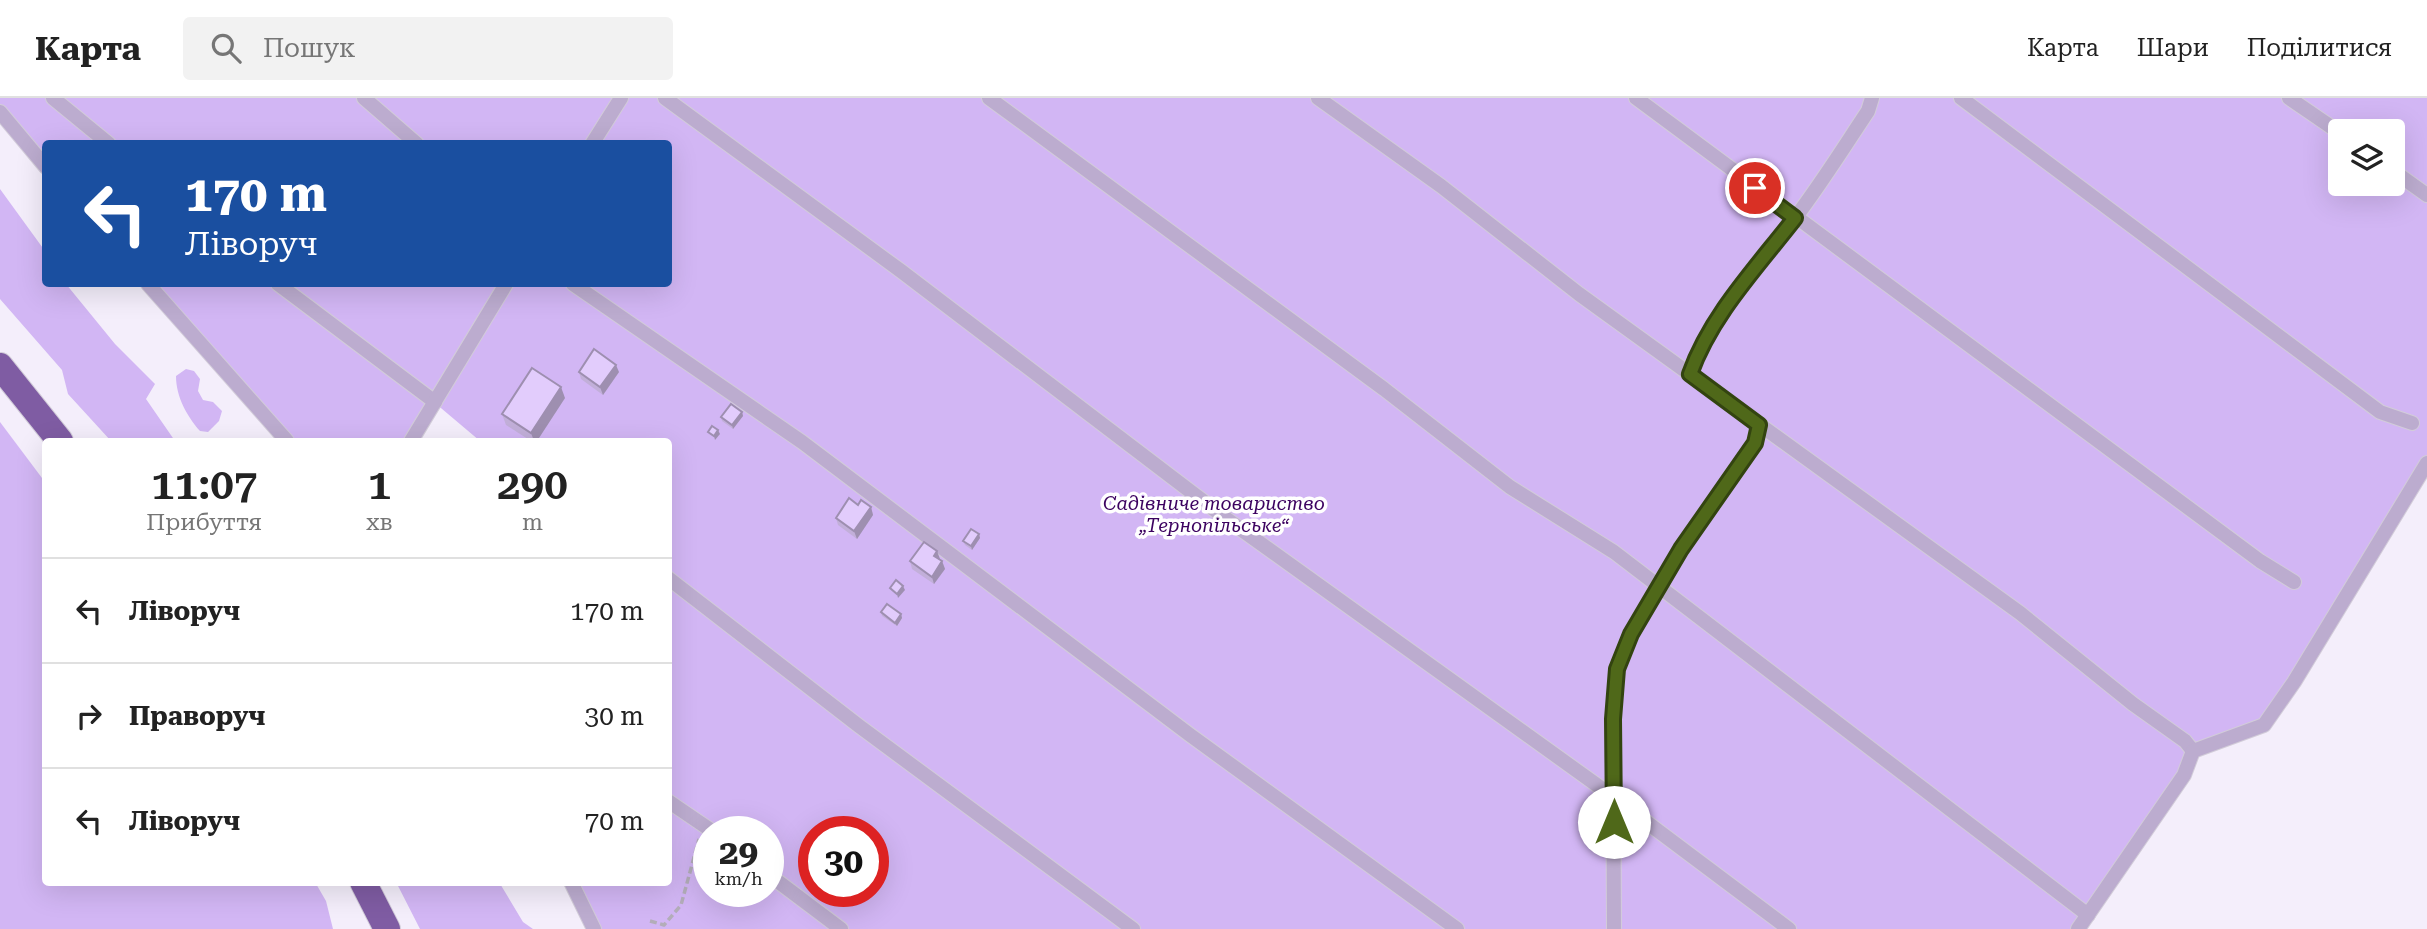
<!DOCTYPE html>
<html lang="uk">
<head>
<meta charset="utf-8">
<style>
  body { margin:0; font-family:"Roboto Serif",serif; background:#f2f2f2; color:#222; height:100vh; display:flex; flex-direction:column; font-size:26px; white-space:nowrap }
  * { box-sizing:border-box; margin:0 }
  p { font-size:23px; color:#767676 }
  .icon { flex:none; width:38px; height:38px; fill:none; stroke:currentColor; stroke-width:2; stroke-linecap:round; stroke-linejoin:round }
  .map { position:relative; flex:1; overflow:hidden }
  .panel { position:absolute; left:42px; top:340px; width:630px; height:448px; display:flex; flex-direction:column; background:#fff; border-radius:7px; box-shadow:0 7px 28px #0002 }
  .panel>* { flex:none }
  .hud { position:absolute; left:42px; top:42px; width:630px; height:147px; border-radius:7px; box-shadow:0 7px 28px #0002; background:#1a4fa0; color:#fff; overflow:hidden }
  .tools { position:absolute; left:2328px; top:21px; display:grid; gap:14px }
  .tools a { display:grid; place-items:center; width:77px; height:77px; border-radius:7px; background:#fff; box-shadow:0 7px 28px #0002; font-size:35px }
  .speed { position:absolute; left:693px; top:718px; display:flex; gap:14px; font-size:35px; font-weight:700; text-align:center }
  .speed>* { display:grid; place-content:center; width:91px; height:91px; border-radius:50%; background:#fff; box-shadow:0 7px 28px #0002; line-height:1 }
  .speed small { font-size:18px; font-weight:400 }
  .speed .limit { border:10px solid #d22; background:#fff; color:#111 }
  .pin { position:absolute; display:grid; place-items:center; width:60px; height:60px; color:#fff; margin:-30px; border:4px solid #fff; border-radius:50%; box-shadow:0 2px 7px #0007 }
  .me { position:absolute; width:77px; margin:-38px; rotate:0deg; stroke-linejoin:round; filter:drop-shadow(0 0 5px #0008) }
  .turn { display:flex; align-items:center; gap:24px; height:147px; padding:0 28px; font-size:32px }
  .turn .icon { width:91px; height:91px; stroke-width:2.5 }
  .turn b { display:block; font-size:49px; line-height:60px }
  .eta { display:flex; justify-content:space-evenly; align-items:center; height:119px; text-align:center }
  .eta b { font-size:42px; font-weight:600; line-height:49px }
  ul { padding:0; list-style:none }
  li { display:flex; align-items:center; gap:21px; height:105px; padding:0 28px; border-top:2px solid #e0e0e0 }
  li div { flex:1 }
  li b { display:block; font-size:26px }
  li em { font-style:normal }
  header { display:flex; align-items:center; gap:42px; box-sizing:border-box; height:98px; padding:0 35px; background:#fff; border-bottom:2px solid #e0e0e0 }
  header strong { font-size:33px }
  nav { display:flex; gap:38px; margin-inline-start:auto; font-size:24px }
  .search { width:490px; height:63px; background:#f2f2f2; display:flex; align-items:center; gap:18px; box-sizing:border-box; padding:0 24px; border-radius:7px; color:#767676; font-size:26px }
  .map>svg:first-child { display:block }
</style>
</head>
<body>
<header>
<strong>Карта</strong>
<div class="search"><svg class="icon" aria-label="search" viewBox="0 0 24 24"><circle cx="10" cy="10" r="6"/><path d="M15 15l6 6"/></svg>Пошук</div>
<nav><a>Карта</a><a>Шари</a><a>Поділитися</a></nav>
</header>
<div class="map">
<svg width="2427" height="831" viewBox="0 0 2427 831">
  <rect width="100%" height="100%" fill="#f4eefb"/>
  <g fill="#d2b6f4" fill-rule="evenodd">
    <path d="M 0,0 L 2427,0 L 2427,365 L 2264,627 L 2193,653 L 2078,831 L 594,831 L 571,784 L 668,784 L 668,343 L 480,343 L 435,305 L 411,343 L 287,343 L 148,186 L 668,186 L 668,46 L 46,46 L 45,69 L 0,14 ZM 2340,33 L 2392,33 L 2392,86 L 2340,86 ZM 709,733 L 768,733 L 768,793 L 709,793 ZM 814,733 L 873,733 L 873,793 L 814,793 Z"/>
    <path d="M 0,91 L 45,153 L 46,186 L 66,186 L 115,246 L 155,286 L 146,301 L 175,343 L 111,343 L 68,296 L 62,272 L 0,201 Z"/>
    <path d="M 186,271 L 194,273 L 200,281 L 198,293 L 203,302 L 213,304 L 222,313 L 219,323 L 208,334 L 200,333 C 187,318 176,299 176,278 Z"/>
    <path d="M 0,324 L 45,384 L 46,784 L 315,784 L 326,803 L 333,831 L 0,831 Z"/>
    <path d="M 396,784 L 499,784 L 523,824 L 533,831 L 420,831 Z"/>
  </g>
  <g fill="none" stroke-linecap="round" stroke-linejoin="round">
    <g stroke="#d2ccd9" stroke-width="16">
      <g id="street">
        <path d="M 53,0 L 109,46"/>
        <path d="M 364,0 L 417,46"/>
        <path d="M 665,0 L 901,173 L 1228,422 L 1601,690 L 1789,831"/>
        <path d="M 989,0 L 1384,291 L 1510,389 L 1614,454 L 2088,817"/>
        <path d="M 1318,0 L 1441,88 L 1579,196 L 2020,515 L 2133,606 L 2185,643 L 2193,653"/>
        <path d="M 1636,0 L 2260,463 L 2294,484"/>
        <path d="M 1961,0 L 2380,314 L 2412,325"/>
        <path d="M 2289,0 L 2340,35"/>
        <path d="M 0,14 L 46,69"/>
        <path d="M 592,46 L 621,0"/>
        <path d="M 2392,72 L 2427,97"/>
        <path d="M 148,186 L 287,343"/>
        <path d="M 278,186 L 435,304"/>
        <path d="M 573,186 L 802,344 L 1190,637 L 1457,831"/>
        <path d="M 1690,276 C 1711,217 1757,169 1795,120 C 1821,86 1844,49 1868,13 L 1872,0"/>
        <path d="M 411,343 L 506,186"/>
        <path d="M 668,480 L 859,628 L 1133,831"/>
        <path d="M 2193,653 L 2264,627 L 2294,584 L 2427,365"/>
        <path d="M 668,703 L 712,733"/>
        <path d="M 768,776 L 841,831"/>
        <path d="M 571,784 L 594,831"/>
        <path d="M 1614,831 L 1613,621 L 1617,571 L 1631,536 L 1681,451 L 1755,345 L 1759,327"/>
        <path d="M 2078,831 L 2184,677 L 2193,653"/>
      </g>
    </g>
    <g stroke="#d2ccd9" stroke-width="28">
      <g id="highway">
        <path d="M 0,268 L 60,343"/>
        <path d="M 363,784 L 387,831"/>
      </g>
    </g>
    <path stroke="#b3adb9" stroke-width="3.5" stroke-dasharray="7 3.5" stroke-linecap="butt" d="M 650,823 L 664,827 L 681,807 L 699,741"/>
    <use href="#street" stroke="#bcaccf" stroke-width="14"/>
    <use href="#highway" stroke="#7f5ca3" stroke-width="26"/>
  </g>
  <g fill="#c2afd9">
    <path d="M 579,274 L 619,274 L 603,297 L 581,281 Z"/>
    <path d="M 565,300 L 537,343 L 531,343 L 506,327 L 502,316 Z"/>
    <path d="M 742,314 L 743,318 L 733,331 L 722,323 L 721,319 Z"/>
    <path d="M 858,407 L 871,409 L 873,417 L 857,441 L 838,427 L 836,420 Z"/>
    <path d="M 979,436 L 980,440 L 972,452 L 965,447 L 963,443 Z"/>
    <path d="M 939,461 L 942,463 L 945,471 L 934,486 L 912,471 L 910,463 L 940,461 Z"/>
    <path d="M 881,514 L 901,516 L 902,520 L 897,528 L 882,518 Z"/>
  </g>
  <g fill="#9e8fb0">
    <path d="M 616,267 L 619,274 L 603,297 L 600,289 Z"/>
    <path d="M 561,289 L 565,300 L 537,343 L 534,343 L 531,335 Z"/>
    <path d="M 742,314 L 743,318 L 733,331 L 732,327 Z"/>
    <path d="M 718,332 L 720,336 L 715,342 L 714,338 Z"/>
    <path d="M 871,409 L 873,417 L 857,441 L 854,433 Z"/>
    <path d="M 979,436 L 980,440 L 972,452 L 971,448 Z"/>
    <path d="M 937,453 L 940,461 L 937,465 L 934,458 Z"/>
    <path d="M 942,463 L 945,471 L 934,486 L 932,479 Z"/>
    <path d="M 903,488 L 905,492 L 898,500 L 897,496 Z"/>
    <path d="M 901,516 L 902,520 L 897,528 L 895,525 Z"/>
  </g>
  <g fill="#e2ccfc" stroke="#9e8fb0" stroke-width="2">
    <path d="M 594,251 L 616,267 L 600,289 L 579,274 Z"/>
    <path d="M 532,270 L 561,289 L 531,335 L 502,316 Z"/>
    <path d="M 731,306 L 742,314 L 732,327 L 721,319 Z"/>
    <path d="M 712,328 L 718,332 L 714,338 L 708,334 Z"/>
    <path d="M 849,400 L 858,407 L 861,402 L 871,409 L 854,433 L 836,420 Z"/>
    <path d="M 971,431 L 979,436 L 971,448 L 963,443 Z"/>
    <path d="M 924,444 L 937,453 L 934,458 L 942,463 L 932,479 L 910,463 Z"/>
    <path d="M 896,482 L 903,488 L 897,496 L 890,490 Z"/>
    <path d="M 887,506 L 901,516 L 895,525 L 881,514 Z"/>
  </g>
  <g fill="none" stroke-linecap="round" stroke-linejoin="round">
    <g stroke="#334410" stroke-width="18">
      <path id="route" d="M 1614,724 L 1613,621 L 1617,571 L 1631,536 L 1681,451 L 1755,345 L 1759,327 L 1690,276 C 1711,217 1757,169 1795,120 L 1755,90"/>
    </g>
    <use href="#route" stroke="#4f6819" stroke-width="12"/>
  </g>
  <g text-anchor="middle" stroke-width="7" stroke-linejoin="round" paint-order="stroke">
    <g font-size="19" font-style="italic" fill="#3c0260" stroke="#fff">
      <text x="1214" y="412">Садівниче товариство<tspan x="1214" dy="22">„Тернопільське“</tspan></text>
    </g>
  </g>
</svg>
<div class="tools">
<a><svg class="icon" aria-label="layers" viewBox="0 0 24 24"><path d="M12 4l9 5-9 5-9-5zM3 14l9 5 9-5"/></svg></a>
</div>
<div class="speed"><div>29<small>km/h</small></div><div class="limit">30</div></div>
<div class="pin" style="left:1755px;top:90px;background:#d93025"><svg class="icon" aria-label="arrive" viewBox="0 0 24 24"><path d="M6 21V4h12l-3 4 3 4H6"/></svg></div>
<svg class="me" style="left:1614px;top:724px" viewBox="-20 -20 40 40"><circle r="19" fill="#fff"/><path d="M0-13L10 11 0 6-10 11z" fill="#4f6819"/></svg>
<div class="hud">
<div class="turn"><svg class="icon" aria-label="left" viewBox="0 0 24 24"><path d="M17 20v-9H6M10 6l-5 5 5 5"/></svg><div><b>170 m</b>Ліворуч</div></div>
</div>
<section class="panel">
<div class="eta">
<div><b>11:07</b><p>Прибуття</p></div>
<div><b>1</b><p>хв</p></div>
<div><b>290</b><p>m</p></div>
</div>
<ul>
<li><svg class="icon" aria-label="left" viewBox="0 0 24 24"><path d="M17 20v-9H6M10 6l-5 5 5 5"/></svg><div><b>Ліворуч</b></div><em>170 m</em></li>
<li><svg class="icon" aria-label="right" viewBox="0 0 24 24"><path d="M7 20v-9h11M14 6l5 5-5 5"/></svg><div><b>Праворуч</b></div><em>30 m</em></li>
<li><svg class="icon" aria-label="left" viewBox="0 0 24 24"><path d="M17 20v-9H6M10 6l-5 5 5 5"/></svg><div><b>Ліворуч</b></div><em>70 m</em></li>
</ul>
</section>
</div>
</body>
</html>
